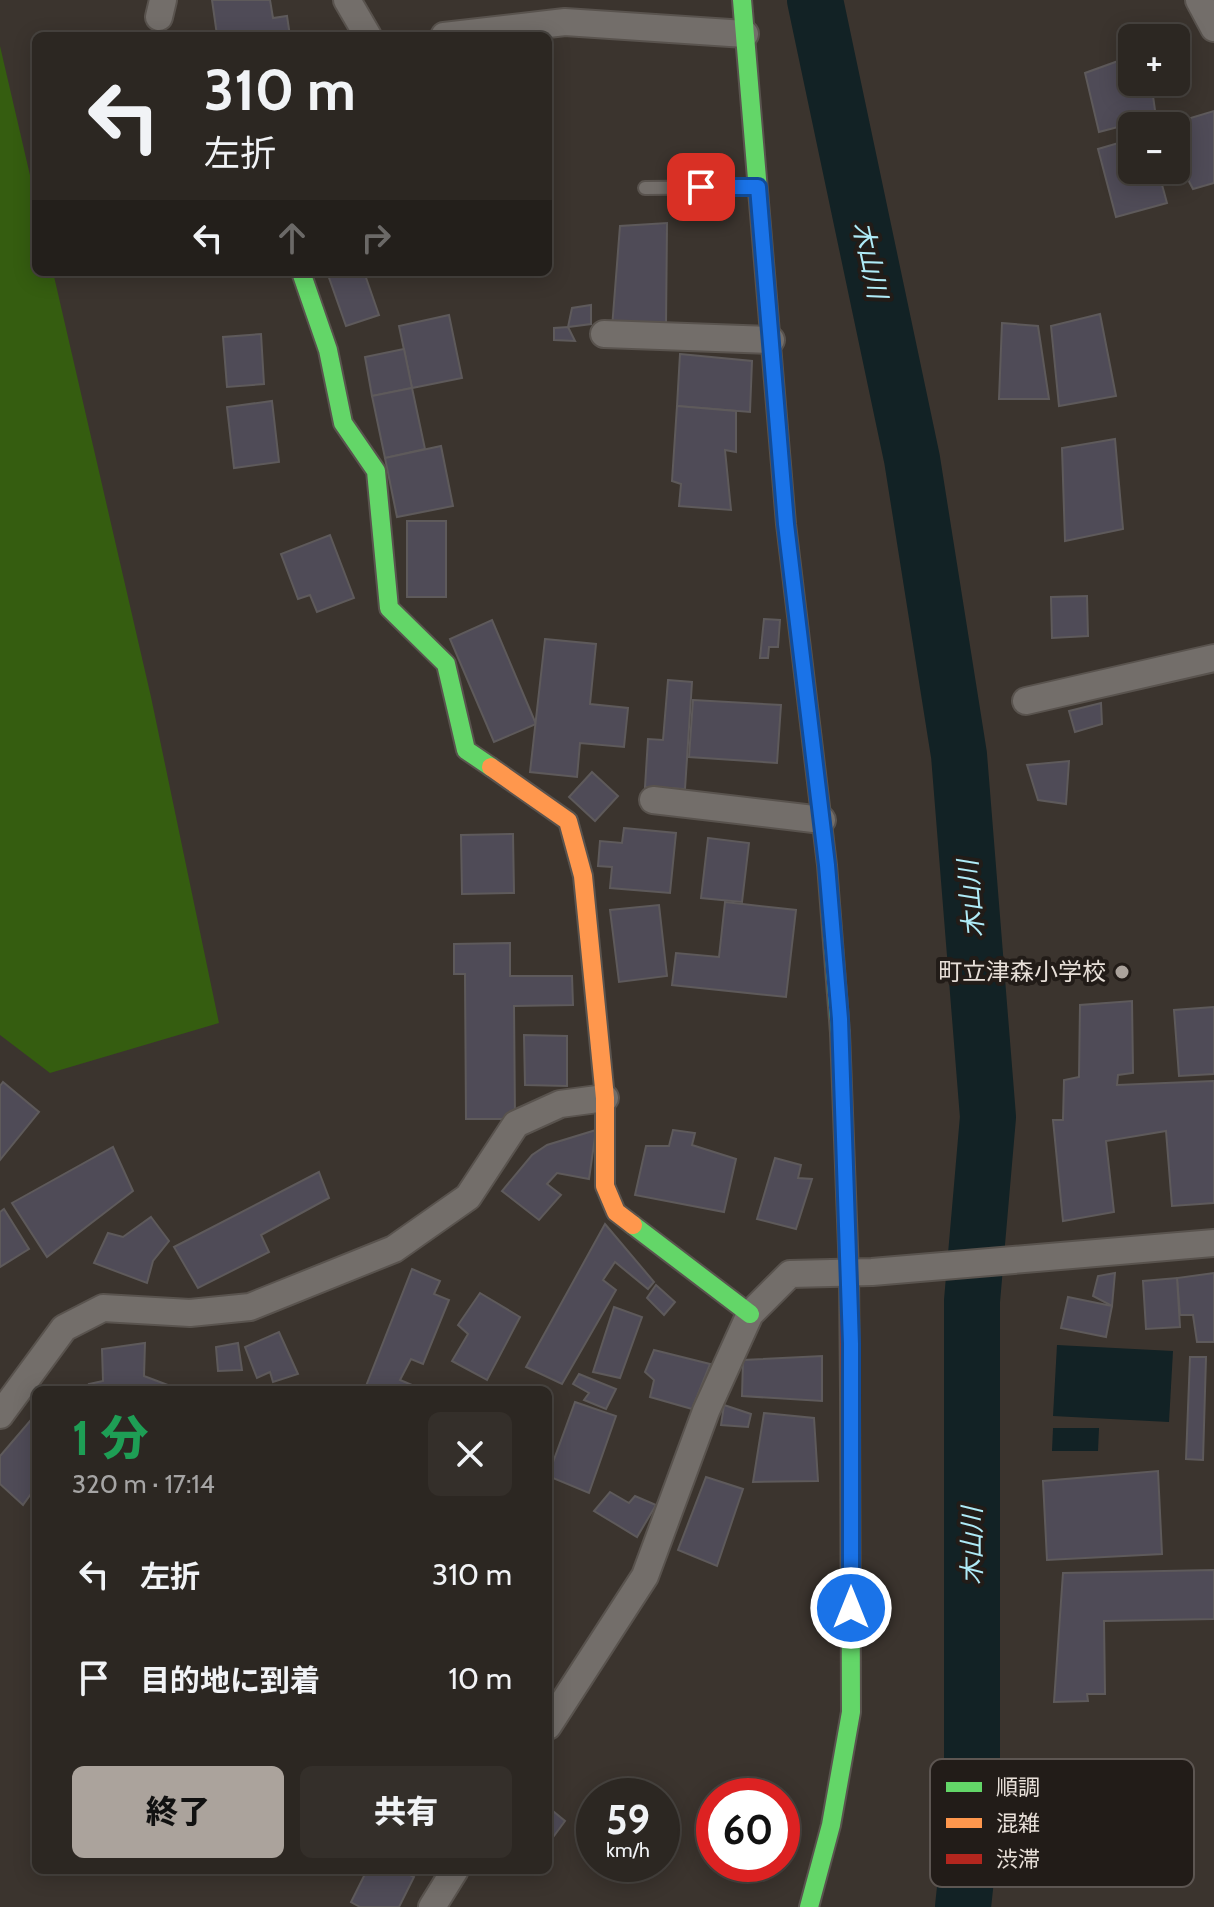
<!DOCTYPE html>
<html lang="ja">
<head>
<meta charset="utf-8">
<style>
  body { margin:0; font-family:Cabin,"Noto Sans JP",sans-serif; background:#342f2a; color:#f1f3f6; height:100vh; display:flex; flex-direction:column; font-size:30px; white-space:nowrap }
  * { box-sizing:border-box; margin:0 }
  p { font-size:26px; color:#a6a5a5 }
  .icon { flex:none; width:44px; height:44px; fill:none; stroke:currentColor; stroke-width:2; stroke-linecap:round; stroke-linejoin:round }
  .map { position:relative; flex:1; overflow:hidden }
  .sheet { position:absolute; left:32px; top:1386px; width:520px; height:488px; display:flex; flex-direction:column; background:#2c2722; border-radius:12px; box-shadow:0 4px 20px #0003,0 0 0 2px #484440 }
  .sheet>* { flex:none }
  .guide { position:absolute; left:32px; top:32px; width:520px; height:244px; border-radius:12px; box-shadow:0 4px 20px #0003,0 0 0 2px #484440; background:#2c2722; color:#f1f3f6; overflow:hidden }
  .tools { position:absolute; left:1118px; top:24px; display:grid; gap:16px }
  .tools a { display:grid; place-items:center; width:72px; height:72px; border-radius:12px; background:#2c2722; box-shadow:0 4px 20px #0003,0 0 0 2px #484440; font-size:40px }
  .speed { position:absolute; left:576px; top:1778px; display:flex; gap:16px; font-size:40px; font-weight:700; text-align:center }
  .speed>* { display:grid; place-content:center; width:104px; height:104px; border-radius:50%; background:#2c2722; box-shadow:0 4px 20px #0003,0 0 0 2px #484440; line-height:1 }
  .speed small { font-size:20px; font-weight:400 }
  .speed .limit { border:12px solid #d22; background:#fff; color:#111 }
  .pin { position:absolute; display:grid; place-items:center; width:68px; height:68px; color:#fff; margin:-34px; border-radius:16px; box-shadow:0 4px 12px #0006 }
  .me { position:absolute; width:88px; margin:-44px; rotate:0deg; stroke-linejoin:round; filter:drop-shadow(0 0 6px #0008) }
  .turn { display:flex; align-items:center; gap:28px; height:168px; padding:0 40px; font-size:36px }
  .turn .icon { width:104px; height:104px; stroke-width:2.5 }
  .turn b { display:block; font-size:56px; line-height:68px }
  .lanes { display:flex; align-items:center; height:76px; padding:0 40px; background:#0003; justify-content:center; gap:40px; direction:ltr }
  .lanes .off { opacity:.35 }
  .round { display:grid; place-items:center; flex:none; width:84px; height:84px; border-radius:12px; background:#342f2a }
  .headline { display:flex; align-items:center; justify-content:space-between; height:136px; padding:0 40px }
  h1 { font-size:48px; font-weight:800; line-height:60px; color:#1e9e55 }
  .cta { display:flex; gap:16px; margin-top:auto; padding:16px 40px }
  .cta a { flex:1; height:92px; border-radius:12px; background:#aba39c; color:#111; font-size:32px; font-weight:800; line-height:92px; text-align:center }
  .cta a+a { background:#342f2a; color:#f1f3f6 }
  ul { padding:0; list-style:none }
  li { display:flex; align-items:center; gap:24px; height:104px; padding:0 40px }
  li div { flex:1 }
  li b { display:block; font-size:30px }
  li em { font-style:normal }
  .map>svg:first-child { display:block }
</style>
</head>
<body>
<div class="map">
<svg width="1214" height="1907" viewBox="0 0 1214 1907">
  <rect width="100%" height="100%" fill="#3b342e"/>
  <path fill="#355d10" d="M 0,46 L 36,201 L 36,272 L 53,272 L 151,697 L 219,1023 L 50,1073 L 0,1035 Z"/>
  <g fill="#122225">
    <path d="M 1057,1345 L 1173,1351 L 1169,1422 L 1053,1416 Z"/>
    <path d="M 1053,1428 L 1099,1428 L 1098,1451 L 1052,1451 Z"/>
  </g>
  <g fill="none" stroke-linecap="round" stroke-linejoin="round">
    <path stroke="#122225" stroke-width="56" d="M 815,0 L 912,459 L 959,755 L 988,1117 L 972,1301 L 972,1822 L 963,1907"/>
  </g>
  <g fill="#4f4b57" stroke="#5e5a5b" stroke-width="2">
    <path d="M 212,0 L 270,0 L 273,18 L 287,16 L 290,36 L 209,36 L 217,35 Z"/>
    <path d="M 1132,56 L 1132,82 L 1151,82 L 1156,117 L 1099,132 L 1085,73 Z"/>
    <path d="M 1214,111 L 1214,183 L 1193,189 L 1176,157 L 1176,126 L 1164,126 Z"/>
    <path d="M 1132,139 L 1132,170 L 1158,170 L 1167,203 L 1116,217 L 1098,149 Z"/>
    <path d="M 667,223 L 666,327 L 612,328 L 620,226 Z"/>
    <path d="M 327,272 L 364,272 L 379,315 L 346,326 Z"/>
    <path d="M 591,305 L 591,324 L 568,327 L 572,308 Z"/>
    <path d="M 1100,314 L 1116,396 L 1059,406 L 1051,326 Z"/>
    <path d="M 449,315 L 462,378 L 412,388 L 399,326 Z"/>
    <path d="M 1002,323 L 1038,326 L 1049,399 L 999,399 Z"/>
    <path d="M 568,327 L 575,341 L 554,340 L 554,328 Z"/>
    <path d="M 261,334 L 264,384 L 227,387 L 223,337 Z"/>
    <path d="M 404,349 L 412,388 L 372,396 L 365,357 Z"/>
    <path d="M 680,354 L 752,361 L 750,412 L 677,406 Z"/>
    <path d="M 412,388 L 425,449 L 385,458 L 372,396 Z"/>
    <path d="M 272,401 L 279,462 L 234,468 L 227,407 Z"/>
    <path d="M 677,406 L 736,411 L 736,452 L 725,450 L 731,510 L 679,506 L 681,484 L 672,481 Z"/>
    <path d="M 1115,439 L 1123,529 L 1065,541 L 1062,448 Z"/>
    <path d="M 441,446 L 453,506 L 397,517 L 385,458 Z"/>
    <rect x="407" y="521" width="39" height="76"/>
    <path d="M 330,535 L 354,598 L 317,612 L 310,595 L 298,599 L 281,554 Z"/>
    <path d="M 1087,596 L 1088,636 L 1052,638 L 1051,597 Z"/>
    <path d="M 764,619 L 780,620 L 778,647 L 769,647 L 768,658 L 760,658 Z"/>
    <path d="M 492,620 L 536,724 L 494,742 L 450,639 Z"/>
    <path d="M 545,639 L 596,644 L 590,704 L 628,708 L 624,747 L 580,743 L 577,777 L 530,772 Z"/>
    <path d="M 668,680 L 692,682 L 685,789 L 645,787 L 648,739 L 663,740 Z"/>
    <path d="M 693,700 L 781,705 L 777,763 L 689,757 Z"/>
    <path d="M 1101,703 L 1102,724 L 1075,732 L 1069,711 Z"/>
    <path d="M 1069,761 L 1066,804 L 1038,800 L 1027,765 Z"/>
    <path d="M 592,772 L 618,796 L 595,821 L 569,797 Z"/>
    <path d="M 624,828 L 676,833 L 670,893 L 610,888 L 612,867 L 598,866 L 600,841 L 622,843 Z"/>
    <path d="M 513,834 L 514,893 L 462,894 L 461,835 Z"/>
    <path d="M 708,838 L 749,843 L 742,902 L 701,898 Z"/>
    <path d="M 725,902 L 796,910 L 786,997 L 672,985 L 676,953 L 719,957 Z"/>
    <path d="M 659,905 L 667,976 L 619,982 L 610,910 Z"/>
    <path d="M 510,943 L 510,976 L 572,976 L 573,1005 L 514,1006 L 515,1119 L 466,1119 L 465,974 L 454,974 L 454,944 Z"/>
    <path d="M 1132,1001 L 1133,1073 L 1118,1075 L 1117,1085 L 1214,1081 L 1214,1203 L 1172,1206 L 1166,1131 L 1106,1141 L 1114,1212 L 1063,1221 L 1053,1120 L 1063,1120 L 1064,1080 L 1079,1077 L 1080,1005 Z"/>
    <path d="M 1214,1007 L 1214,1074 L 1179,1076 L 1174,1010 Z"/>
    <path d="M 524,1035 L 567,1036 L 567,1086 L 525,1085 Z"/>
    <path d="M 3,1082 L 39,1112 L 0,1160 L 0,1086 Z"/>
    <path d="M 596,1130 L 589,1179 L 557,1173 L 547,1184 L 561,1195 L 539,1220 L 502,1191 L 532,1155 L 547,1145 Z"/>
    <path d="M 673,1130 L 695,1133 L 692,1145 L 736,1159 L 724,1212 L 635,1195 L 646,1146 L 669,1146 Z"/>
    <path d="M 113,1147 L 133,1191 L 47,1257 L 12,1203 Z"/>
    <path d="M 775,1158 L 801,1165 L 798,1178 L 812,1179 L 796,1229 L 757,1219 Z"/>
    <path d="M 319,1172 L 329,1198 L 261,1235 L 269,1252 L 198,1288 L 174,1247 Z"/>
    <path d="M 4,1209 L 29,1249 L 0,1267 L 0,1212 Z"/>
    <path d="M 151,1217 L 169,1241 L 153,1261 L 147,1283 L 94,1263 L 108,1233 L 123,1237 Z"/>
    <path d="M 605,1224 L 654,1282 L 648,1289 L 615,1262 L 603,1280 L 616,1290 L 562,1384 L 526,1367 Z"/>
    <path d="M 412,1269 L 440,1281 L 434,1294 L 449,1300 L 423,1364 L 411,1359 L 400,1380 L 424,1390 L 374,1390 L 366,1386 Z"/>
    <path d="M 1115,1273 L 1112,1306 L 1093,1296 L 1098,1276 Z"/>
    <path d="M 1214,1273 L 1214,1342 L 1197,1342 L 1193,1315 L 1180,1315 L 1177,1278 Z"/>
    <path d="M 1177,1278 L 1180,1327 L 1146,1329 L 1143,1281 Z"/>
    <path d="M 656,1285 L 675,1302 L 664,1315 L 647,1298 Z"/>
    <path d="M 480,1293 L 520,1317 L 487,1380 L 452,1361 L 468,1334 L 458,1325 Z"/>
    <path d="M 1068,1297 L 1112,1306 L 1106,1337 L 1061,1328 Z"/>
    <path d="M 614,1307 L 642,1317 L 620,1378 L 593,1372 Z"/>
    <path d="M 279,1332 L 298,1374 L 273,1382 L 270,1372 L 257,1378 L 245,1347 Z"/>
    <path d="M 145,1343 L 144,1376 L 181,1390 L 91,1390 L 89,1384 L 103,1381 L 102,1349 Z"/>
    <path d="M 238,1343 L 242,1370 L 218,1371 L 216,1347 Z"/>
    <path d="M 654,1350 L 710,1364 L 692,1409 L 650,1397 L 654,1380 L 645,1372 Z"/>
    <path d="M 822,1356 L 822,1401 L 742,1396 L 743,1360 Z"/>
    <path d="M 1190,1357 L 1206,1357 L 1203,1460 L 1186,1459 Z"/>
    <path d="M 579,1374 L 616,1389 L 606,1409 L 584,1400 L 589,1393 L 573,1384 Z"/>
    <path d="M 575,1402 L 616,1416 L 589,1493 L 548,1476 Z"/>
    <path d="M 724,1405 L 751,1414 L 748,1427 L 721,1425 Z"/>
    <path d="M 764,1413 L 814,1418 L 818,1481 L 753,1482 Z"/>
    <path d="M 36,1414 L 36,1494 L 33,1491 L 23,1505 L 0,1484 L 0,1456 Z"/>
    <path d="M 1158,1471 L 1162,1554 L 1047,1560 L 1043,1481 Z"/>
    <path d="M 706,1477 L 743,1489 L 717,1566 L 678,1550 Z"/>
    <path d="M 610,1492 L 629,1503 L 635,1496 L 656,1505 L 637,1537 L 594,1511 Z"/>
    <path d="M 1214,1570 L 1214,1619 L 1104,1621 L 1105,1694 L 1087,1694 L 1088,1701 L 1054,1702 L 1063,1573 Z"/>
    <path d="M 548,1807 L 565,1821 L 548,1844 Z"/>
    <path d="M 367,1870 L 400,1870 L 414,1877 L 399,1907 L 360,1907 L 351,1902 Z"/>
  </g>
  <g fill="none" stroke-linecap="round" stroke-linejoin="round">
    <g stroke="#59534e" stroke-width="16">
      <path id="lane" d="M 645,188 L 751,187"/>
    </g>
    <g stroke="#59534e" stroke-width="30">
      <g id="street">
        <path d="M 347,0 L 368,36"/>
        <path d="M 1199,0 L 1214,28"/>
        <path d="M 159,17 L 163,0"/>
        <path d="M 444,36 L 565,22 L 745,34"/>
        <path d="M 604,334 L 771,340"/>
        <path d="M 1026,701 L 1214,658"/>
        <path d="M 653,800 L 822,820"/>
        <path d="M 0,1415 L 64,1328 L 103,1308 L 190,1313 L 250,1307 L 394,1249 L 468,1197 L 516,1124 L 560,1104 L 605,1098"/>
        <path d="M 548,1726 L 645,1576 L 706,1411 L 750,1314 L 790,1274 L 872,1272 L 1214,1243"/>
        <path d="M 432,1907 L 455,1870"/>
      </g>
    </g>
    <g stroke="#59534e" stroke-width="22">
      <g id="fast">
        <path d="M 742,0 L 786,524 L 827,865 L 840,1033"/>
        <path d="M 301,272 L 328,350 L 343,423 L 376,471 L 389,608 L 446,664 L 466,750 L 491,767"/>
        <path d="M 633,1225 L 750,1314"/>
        <path d="M 809,1907 L 831,1825 L 851,1712 L 850,1392"/>
      </g>
    </g>
    <g stroke="#59534e" stroke-width="22">
      <path id="slow" d="M 491,767 L 568,821 L 583,876 L 605,1098 L 605,1186 L 616,1212 L 633,1225"/>
    </g>
    <g stroke="#59534e" stroke-width="22">
      <path id="jam" d="M 840,1033 L 849,1273 L 850,1392"/>
    </g>
    <use href="#lane" stroke="#736e6a" stroke-width="12"/>
    <use href="#street" stroke="#736e6a" stroke-width="26"/>
    <use href="#fast" stroke="#63d668" stroke-width="18"/>
    <use href="#slow" stroke="#ff974d" stroke-width="18"/>
    <use href="#jam" stroke="#b3261e" stroke-width="18"/>
  </g>
  <g fill="none" stroke-linecap="round" stroke-linejoin="round">
    <g stroke="#114b97" stroke-width="20">
      <path id="route" d="M 701,187 L 758,187 L 786,524 L 827,865 L 840,1019 L 851,1344 L 851,1608"/>
    </g>
    <use href="#route" stroke="#1a73e8" stroke-width="14"/>
  </g>
  <circle fill="#aba39c" stroke="#221c18" stroke-width="3" cx="1122" cy="972" r="8"/>
  <g text-anchor="middle" stroke-width="8" stroke-linejoin="round" paint-order="stroke">
    <g font-size="24" fill="#e7dfd8" stroke="#221c18" text-anchor="end">
      <text x="1106" y="980">町立津森小学校</text>
    </g>
    <g font-size="26" font-style="italic" fill="#afebf7" stroke="#221c18">
      <text transform="translate(870 260) rotate(78)" y="9">木山川</text>
      <text transform="translate(971 899) rotate(-95)" y="9">木山川</text>
      <text transform="translate(972 1546) rotate(-90)" y="9">木山川</text>
    </g>
  </g>
  <rect x="930" y="1759" width="264" height="128" rx="12" fill="#221c18" stroke="#5d5652" stroke-width="2"/>
  <rect x="946" y="1782" width="36" height="10" fill="#63d668"/>
  <rect x="946" y="1818" width="36" height="10" fill="#ff974d"/>
  <rect x="946" y="1854" width="36" height="10" fill="#b3261e"/>
  <g font-size="22" fill="#e7dfd8">
    <text x="996" y="1795">順調</text>
    <text x="996" y="1831">混雑</text>
    <text x="996" y="1867">渋滞</text>
  </g>
</svg>
<div class="tools">
<a>+</a>
<a>−</a>
</div>
<div class="speed"><div>59<small>km/h</small></div><div class="limit">60</div></div>
<div class="pin" style="left:701px;top:187px;background:#d93025"><svg class="icon" aria-label="arrive" viewBox="0 0 24 24"><path d="M6 21V4h12l-3 4 3 4H6"/></svg></div>
<svg class="me" style="left:851px;top:1608px" viewBox="-20 -20 40 40"><circle r="17" fill="#1a73e8" stroke="#fff" stroke-width="3"/><path d="M0-11L8 9 0 5-8 9z" fill="#fff"/></svg>
<div class="guide">
<div class="turn"><svg class="icon" aria-label="left" viewBox="0 0 24 24"><path d="M17 20v-9H6M10 6l-5 5 5 5"/></svg><div><b>310 m</b>左折</div></div>
<div class="lanes"><svg class="icon" aria-label="left" viewBox="0 0 24 24"><path d="M17 20v-9H6M10 6l-5 5 5 5"/></svg><svg class="icon off" aria-label="ahead" viewBox="0 0 24 24"><path d="M12 20V5M6 11l6-6 6 6"/></svg><svg class="icon off" aria-label="right" viewBox="0 0 24 24"><path d="M7 20v-9h11M14 6l5 5-5 5"/></svg></div>
</div>
<section class="sheet">
<div class="headline"><div><h1>1 分</h1><p>320 m · 17:14</p></div><a class="round"><svg class="icon" aria-label="close" viewBox="0 0 24 24"><path d="M6 6l12 12M18 6L6 18"/></svg></a></div>
<ul>
<li><svg class="icon" aria-label="left" viewBox="0 0 24 24"><path d="M17 20v-9H6M10 6l-5 5 5 5"/></svg><div><b>左折</b></div><em>310 m</em></li>
<li><svg class="icon" aria-label="arrive" viewBox="0 0 24 24"><path d="M6 21V4h12l-3 4 3 4H6"/></svg><div><b>目的地に到着</b></div><em>10 m</em></li>
</ul>
<div class="cta"><a>終了</a><a>共有</a></div>
</section>
</div>
</body>
</html>
